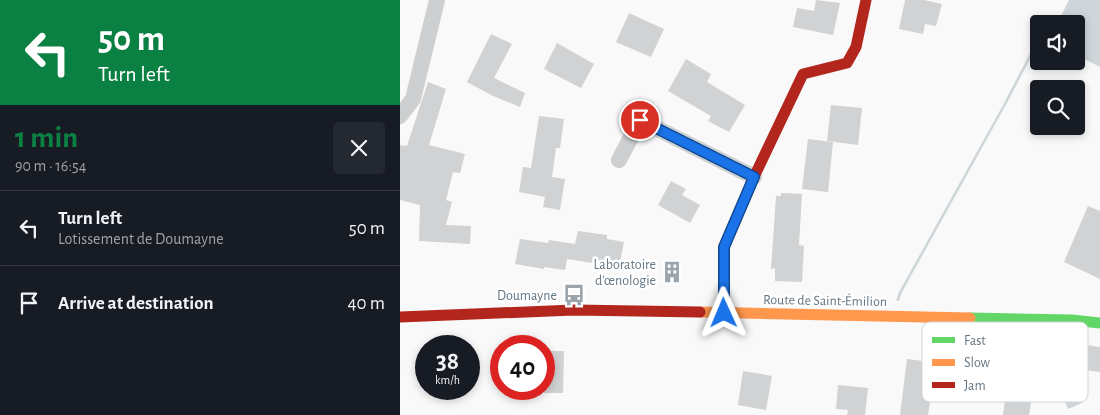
<!DOCTYPE html>
<html lang="en">
<head>
<meta charset="utf-8">
<style>
  body { margin:0; font-family:"Alegreya Sans",sans-serif; background:#242831; color:#f1f3f6; height:100vh; display:flex; flex-direction:column; font-size:19px; white-space:nowrap }
  * { box-sizing:border-box; margin:0 }
  p { font-size:16px; color:#9ea1a6 }
  .icon { flex:none; width:28px; height:28px; fill:none; stroke:currentColor; stroke-width:2; stroke-linecap:round; stroke-linejoin:round }
  .map { position:relative; flex:1; overflow:hidden }
  .side { display:flex; flex-direction:column; background:#171b24; width:400px }
  .side>* { flex:none }
  .top-card { background:#0b8043; color:#fff; overflow:hidden }
  .buttons { position:absolute; left:630px; top:15px; display:grid; gap:10px }
  .buttons a { display:grid; place-items:center; width:55px; height:55px; border-radius:5px; background:#171b24; box-shadow:0 2px 8px #0003; font-size:25px }
  .speed { position:absolute; left:15px; top:335px; display:flex; gap:10px; font-size:25px; font-weight:700; text-align:center }
  .speed>* { display:grid; place-content:center; width:65px; height:65px; border-radius:50%; background:#171b24; box-shadow:0 2px 8px #0003; line-height:1 }
  .speed small { font-size:12px; font-weight:400 }
  .speed .limit { border:8px solid #d22; background:#fff; color:#111 }
  .pin { position:absolute; display:grid; place-items:center; width:42px; height:42px; color:#fff; margin:-21px; border:2px solid #fff; border-radius:50%; box-shadow:0 1px 5px #0007 }
  .me { position:absolute; width:55px; margin:-28px; rotate:359deg; stroke-linejoin:round; filter:drop-shadow(0 0 4px #0008) }
  .turn { display:flex; align-items:center; gap:18px; height:105px; padding:0 15px; font-size:22px }
  .turn .icon { width:65px; height:65px; stroke-width:2.5 }
  .turn b { display:block; font-size:35px; line-height:42px }
  .round { display:grid; place-items:center; flex:none; width:52px; height:52px; border-radius:5px; background:#242831 }
  .summary { display:flex; align-items:center; justify-content:space-between; height:85px; padding:0 15px }
  h1 { font-size:30px; font-weight:700; line-height:38px; color:#0b8043 }
  ul { padding:0; list-style:none }
  li { display:flex; align-items:center; gap:15px; height:75px; padding:0 15px; border-top:1px solid #363941 }
  li div { flex:1 }
  li b { display:block; font-size:19px }
  li em { font-style:normal }
  main { display:flex; flex:1; min-height:0 }
  .map>svg:first-child { display:block }
</style>
</head>
<body>
<main>
<section class="side">
<div class="top-card">
<div class="turn"><svg class="icon" aria-label="left" viewBox="0 0 24 24"><path d="M17 20v-9H6M10 6l-5 5 5 5"/></svg><div><b>50 m</b>Turn left</div></div>
</div>
<div class="summary"><div><h1>1 min</h1><p>90 m · 16:54</p></div><a class="round"><svg class="icon" aria-label="close" viewBox="0 0 24 24"><path d="M6 6l12 12M18 6L6 18"/></svg></a></div>
<ul>
<li><svg class="icon" aria-label="left" viewBox="0 0 24 24"><path d="M17 20v-9H6M10 6l-5 5 5 5"/></svg><div><b>Turn left</b><p>Lotissement de Doumayne</p></div><em>50 m</em></li>
<li><svg class="icon" aria-label="arrive" viewBox="0 0 24 24"><path d="M6 21V4h12l-3 4 3 4H6"/></svg><div><b>Arrive at destination</b></div><em>40 m</em></li>
</ul>
</section>
<div class="map">
<svg width="700" height="415" viewBox="0 0 700 415">
  <rect width="100%" height="100%" fill="#f9f9f9"/>
  <g fill="#ced6d9">
    <path d="M 669,0 L 700,0 L 700,67 L 676,55 L 676,24 L 658,24 L 659,20 Z"/>
    <path d="M 639,36 L 639,42 L 608,101 L 502,292 L 499,301 L 496,301 L 499,292 L 603,105 Z"/>
    <path d="M 669,376 L 682,403 L 668,409 L 656,382 Z"/>
  </g>
  <g fill="#d0d2d3">
    <path d="M 416,0 L 440,3 L 433,35 L 393,27 L 397,8 L 414,11 Z"/>
    <path d="M 505,0 L 524,0 L 542,4 L 536,26 L 525,24 L 523,34 L 499,29 Z"/>
    <path d="M 229,13 L 264,29 L 251,57 L 216,42 Z"/>
    <path d="M 91,34 L 112,44 L 94,78 L 125,93 L 120,107 L 93,96 L 67,82 Z"/>
    <path d="M 157,43 L 194,64 L 181,88 L 144,69 Z"/>
    <path d="M 286,59 L 311,74 L 307,82 L 345,105 L 329,132 L 308,121 L 311,116 L 268,91 Z"/>
    <path d="M 28,82 L 46,89 L 29,145 L 65,154 L 60,173 L 53,172 L 46,200 L 52,202 L 46,225 L 71,226 L 70,244 L 19,241 L 20,205 L 0,200 L 0,145 L 7,146 Z"/>
    <path d="M 431,105 L 462,108 L 458,145 L 427,141 Z"/>
    <path d="M 139,116 L 164,119 L 160,148 L 156,148 L 152,177 L 165,179 L 160,210 L 143,207 L 145,197 L 119,192 L 123,167 L 131,168 Z"/>
    <path d="M 408,139 L 433,142 L 428,192 L 402,189 Z"/>
    <path d="M 271,181 L 286,189 L 282,195 L 300,205 L 290,223 L 258,205 Z"/>
    <path d="M 381,193 L 402,194 L 399,245 L 404,246 L 402,282 L 375,281 L 375,268 L 371,269 L 376,196 L 381,196 Z"/>
    <path d="M 688,206 L 700,211 L 700,279 L 664,262 Z"/>
    <path d="M 178,231 L 207,235 L 207,239 L 224,242 L 219,267 L 167,259 L 165,270 L 144,267 L 144,269 L 115,264 L 120,239 L 148,243 L 149,240 L 175,244 Z"/>
    <path d="M 680,344 L 700,347 L 700,372 L 677,369 Z"/>
    <path d="M 144,351 L 164,351 L 163,393 L 144,393 Z"/>
    <path d="M 507,359 L 531,362 L 528,388 L 532,388 L 528,415 L 500,415 Z"/>
    <path d="M 343,371 L 372,376 L 366,410 L 338,405 Z"/>
    <path d="M 438,385 L 468,388 L 465,415 L 447,415 L 448,410 L 436,409 Z"/>
    <path d="M 606,393 L 632,397 L 629,415 L 603,415 Z"/>
  </g>
  <g fill="none" stroke-linecap="round" stroke-linejoin="round">
    <g stroke="#cecfd0" stroke-width="16">
      <path d="M 0,116 L 13,99 L 37,0"/>
      <path d="M 219,160 L 240,120 L 354,177"/>
    </g>
    <path stroke="#63d668" stroke-width="11" d="M 570,318 L 672,320 L 700,323"/>
    <path stroke="#ff974d" stroke-width="11" d="M 300,312 L 570,318"/>
    <g stroke="#b3261e" stroke-width="11">
      <path d="M 324,313 L 324,247 L 354,177 L 403,74 L 447,63 L 456,47 L 466,0"/>
      <path d="M 0,317 L 174,310 L 300,312"/>
    </g>
  </g>
  <g fill="none" stroke-linecap="round" stroke-linejoin="round">
    <g stroke="#114b97" stroke-width="12">
      <path id="route" d="M 240,120 L 354,177 L 324,247 L 324,313"/>
    </g>
    <use href="#route" stroke="#1a73e8" stroke-width="9"/>
  </g>
  <defs>
    <g id="building-bare" transform="scale(1.725)"><path d="M-4-6H4V6H1V3H-1V6H-4ZM-2.5-4.3h1.7v1.8h-1.7ZM.8-4.3h1.7v1.8H.8ZM-2.5-1h1.7V.8h-1.7ZM.8-1h1.7V.8H.8Z" fill="#99a4ac" stroke="#fff" stroke-width="2.5" paint-order="stroke"/></g>
    <g id="bus-bare" transform="scale(1.725)"><path d="M-5-6H5V4H4V6H2V4H-2V6H-4V4H-5ZM-3.5-4V0h7V-4ZM-3.5 1.2v1.5H-2V1.2ZM2 1.2v1.5H3.5V1.2Z" fill="#99a4ac" stroke="#fff" stroke-width="2.5" paint-order="stroke"/></g>
  </defs>
  <g fill-rule="evenodd">
    <use href="#building-bare" x="272" y="272"/>
    <use href="#bus-bare" x="174" y="295"/>
  </g>
  <g text-anchor="middle" stroke-width="5" stroke-linejoin="round" paint-order="stroke">
    <g font-size="14" fill="#657683" stroke="#fff" text-anchor="end">
      <text x="256" y="269">Laboratoire<tspan x="256" dy="16">d'œnologie</tspan></text>
      <text x="157" y="300">Doumayne</text>
    </g>
    <g font-size="14" fill="#657683" stroke="#fff">
      <text transform="translate(425 300) rotate(1)" y="5">Route de Saint-Émilion</text>
    </g>
  </g>
  <rect x="522" y="322" width="166" height="80" rx="8" fill="#fff" stroke="#d1d6da" stroke-width="1"/>
  <rect x="532" y="337" width="23" height="6" fill="#63d668"/>
  <rect x="532" y="359" width="23" height="7" fill="#ff974d"/>
  <rect x="532" y="382" width="23" height="6" fill="#b3261e"/>
  <g font-size="14" fill="#657683">
    <text x="564" y="345">Fast</text>
    <text x="564" y="367">Slow</text>
    <text x="564" y="390">Jam</text>
  </g>
</svg>
<div class="buttons">
<a><svg class="icon" aria-label="sound" viewBox="0 0 24 24"><path d="M4 9h4l5-4v14l-5-4H4zM17 9q2 3 0 6"/></svg></a>
<a><svg class="icon" aria-label="search" viewBox="0 0 24 24"><circle cx="10" cy="10" r="6"/><path d="M15 15l6 6"/></svg></a>
</div>
<div class="speed"><div>38<small>km/h</small></div><div class="limit">40</div></div>
<div class="pin" style="left:240px;top:120px;background:#d93025"><svg class="icon" aria-label="arrive" viewBox="0 0 24 24"><path d="M6 21V4h12l-3 4 3 4H6"/></svg></div>
<svg class="me" style="left:324px;top:313px" viewBox="-20 -20 40 40"><path d="M0-17L14 15 0 8-14 15z" fill="#1a73e8" stroke="#fff" stroke-width="4"/></svg>
</div>
</main>
</body>
</html>
